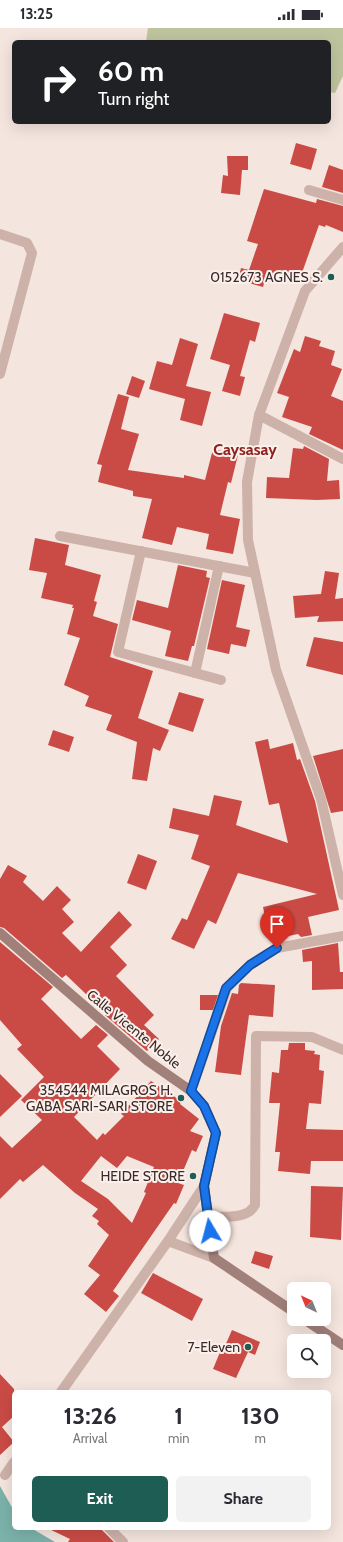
<!DOCTYPE html>
<html lang="en">
<head>
<meta charset="utf-8">
<style>
  body { margin:0; font-family:Cabin,sans-serif; background:#f2f2f3; color:#2b2b33; height:100vh; display:flex; flex-direction:column; font-size:15px; white-space:nowrap }
  * { box-sizing:border-box; margin:0 }
  p { font-size:13px; color:#7c7c81 }
  .icon { flex:none; width:22px; height:22px; fill:none; stroke:currentColor; stroke-width:2; stroke-linecap:round; stroke-linejoin:round }
  .map { position:relative; flex:1; overflow:hidden }
  .drawer { position:absolute; left:12px; top:1362px; width:319px; height:140px; display:flex; flex-direction:column; background:#fff; border-radius:6px; box-shadow:0 4px 16px #0002 }
  .drawer>* { flex:none }
  .guide { position:absolute; left:12px; top:12px; width:319px; height:84px; border-radius:6px; box-shadow:0 4px 16px #0002; background:#202124; color:#fff; overflow:hidden }
  .needle { width:26px; rotate:317deg }
  .tools { position:absolute; left:287px; top:1254px; display:grid; gap:8px }
  .tools a { display:grid; place-items:center; width:44px; height:44px; border-radius:6px; background:#fff; box-shadow:0 4px 16px #0002; font-size:20px }
  .pin { position:absolute; display:grid; place-items:center; width:34px; height:34px; color:#fff; margin:-41px -17px; border-radius:50% 50% 50% 0; rotate:-45deg; box-shadow:0 0 4px #0007 }
  .pin .icon { rotate:45deg }
  .me { position:absolute; width:44px; margin:-22px; rotate:352deg; stroke-linejoin:round; filter:drop-shadow(0 0 3px #0008) }
  .turn { display:flex; align-items:center; gap:14px; height:84px; padding:0 20px; font-size:18px }
  .turn .icon { width:52px; height:52px; stroke-width:2.5 }
  .turn b { display:block; font-size:28px; line-height:34px }
  .eta { display:flex; justify-content:space-evenly; align-items:center; height:68px; text-align:center }
  .eta b { font-size:24px; font-weight:700; line-height:28px }
  .primary-button { display:flex; gap:8px; margin-top:auto; padding:8px 20px }
  .primary-button a { flex:1; height:46px; border-radius:6px; background:#1d5d54; color:#fff; font-size:16px; font-weight:700; line-height:46px; text-align:center }
  .primary-button a+a { background:#f2f2f3; color:#2b2b33 }
  .status { display:flex; justify-content:space-between; align-items:center; height:28px; padding:0 20px; background:#fff; direction:ltr }
  .status svg { height:11px; fill:currentColor }
  .map>svg:first-child { display:block }
</style>
</head>
<body>
<div class="status"><b>13:25</b><svg viewBox="0 0 49 12"><path d="M0 12V9h3v3zM5 12V6h3v6zM10 12V3h3v9zM15 12V0h3v12zM26 1h20v11H26zM47 4h2v5h-2z"/></svg></div>
<div class="map">
<svg width="343" height="1514" viewBox="0 0 343 1514">
  <rect width="100%" height="100%" fill="#f4e5de"/>
  <path fill="#bec49d" d="M 148,0 L 343,0 L 343,48 L 335,65 L 329,64 L 329,14 L 146,14 Z"/>
  <path fill="#7bb2a9" d="M 0,1458 L 14,1483 L 14,1500 L 31,1500 L 55,1514 L 0,1514 Z"/>
  <g fill="#ca4b45" fill-rule="evenodd">
    <path d="M 296,115 L 317,121 L 311,142 L 290,136 Z"/>
    <path d="M 227,128 L 248,128 L 248,142 L 242,142 L 240,167 L 221,165 L 223,147 L 228,148 Z"/>
    <path d="M 329,137 L 343,142 L 343,165 L 322,159 Z"/>
    <path d="M 264,161 L 316,175 L 317,171 L 343,178 L 343,204 L 326,197 L 325,199 L 319,197 L 298,256 L 267,245 L 263,259 L 238,252 L 241,240 L 249,242 L 258,216 L 247,213 Z"/>
    <path d="M 224,285 L 260,295 L 255,314 L 250,312 L 240,348 L 245,349 L 240,368 L 222,363 L 230,337 L 210,331 Z"/>
    <path d="M 305,308 L 321,313 L 319,318 L 335,323 L 331,337 L 342,341 L 331,368 L 343,373 L 343,422 L 309,406 L 312,399 L 282,389 L 289,369 L 277,365 L 294,321 L 300,324 Z"/>
    <path d="M 180,310 L 198,316 L 186,358 L 211,364 L 202,398 L 180,392 L 185,371 L 149,361 L 157,333 L 172,337 Z"/>
    <path d="M 132,348 L 145,353 L 139,370 L 126,366 Z"/>
    <path d="M 118,366 L 129,369 L 121,401 L 139,406 L 128,442 L 184,450 L 184,447 L 205,452 L 213,421 L 238,427 L 231,455 L 228,454 L 220,487 L 240,491 L 233,526 L 206,521 L 209,506 L 177,499 L 172,517 L 142,510 L 152,471 L 133,468 L 133,463 L 98,454 L 102,437 L 97,436 Z"/>
    <path d="M 304,418 L 329,431 L 327,453 L 339,452 L 340,471 L 317,472 L 266,470 L 267,449 L 289,450 L 293,420 L 303,421 Z"/>
    <path d="M 35,510 L 69,517 L 65,537 L 101,547 L 94,573 L 97,574 L 93,588 L 118,596 L 110,629 L 153,643 L 138,690 L 169,702 L 160,723 L 153,720 L 147,753 L 132,751 L 137,714 L 106,702 L 112,687 L 85,678 L 89,668 L 64,657 L 80,610 L 67,606 L 74,580 L 72,580 L 73,577 L 41,570 L 47,545 L 29,542 Z"/>
    <path d="M 178,537 L 207,543 L 206,549 L 210,550 L 194,618 L 192,618 L 188,633 L 165,628 L 171,603 L 132,592 L 137,572 L 168,580 Z"/>
    <path d="M 325,543 L 339,545 L 335,571 L 343,570 L 343,593 L 317,594 L 319,588 L 295,590 L 293,568 L 321,566 Z"/>
    <path d="M 222,552 L 245,557 L 236,599 L 250,602 L 246,619 L 231,616 L 229,626 L 207,621 Z"/>
    <path d="M 314,609 L 343,614 L 343,647 L 306,638 Z"/>
    <path d="M 179,664 L 204,671 L 193,704 L 168,696 Z"/>
    <path d="M 53,702 L 74,709 L 69,724 L 48,717 Z"/>
    <path d="M 268,711 L 270,721 L 293,715 L 297,732 L 300,731 L 315,773 L 339,882 L 308,889 L 312,907 L 301,909 L 298,906 L 270,912 L 263,879 L 317,866 L 238,845 L 216,896 L 208,892 L 194,921 L 171,911 L 182,890 L 187,892 L 210,838 L 191,831 L 199,807 L 169,800 L 173,780 L 209,788 L 214,767 L 242,773 L 236,797 L 288,815 L 279,775 L 269,777 L 255,714 Z"/>
    <path d="M 343,721 L 343,783 L 331,785 L 313,728 Z"/>
    <path d="M 138,826 L 157,833 L 146,862 L 127,855 Z"/>
    <path d="M 8,837 L 27,848 L 23,854 L 43,873 L 57,858 L 71,872 L 62,881 L 74,894 L 62,905 L 81,924 L 119,883 L 132,897 L 110,919 L 127,937 L 116,948 L 154,987 L 144,997 L 159,1011 L 147,1023 L 105,987 L 107,986 L 66,947 L 62,950 L 4,900 L 0,899 L 0,851 Z"/>
    <path d="M 0,914 L 53,959 L 41,971 L 81,1011 L 96,997 L 108,1007 L 97,1018 L 120,1041 L 74,1089 L 97,1112 L 103,1105 L 105,1107 L 124,1088 L 121,1086 L 151,1053 L 181,1073 L 180,1076 L 199,1091 L 190,1103 L 203,1108 L 196,1124 L 192,1122 L 178,1155 L 184,1157 L 176,1176 L 174,1175 L 113,1263 L 119,1268 L 106,1284 L 84,1266 L 100,1247 L 88,1238 L 109,1207 L 97,1196 L 99,1193 L 92,1188 L 98,1181 L 75,1165 L 43,1137 L 23,1154 L 20,1151 L 0,1171 L 0,1108 L 12,1120 L 42,1092 L 21,1072 L 44,1049 L 17,1021 L 22,1017 L 0,992 ZM 101,1128 L 117,1140 L 127,1128 L 154,1139 L 144,1164 L 146,1165 L 132,1195 L 108,1171 L 81,1153 Z"/>
    <path d="M 338,915 L 340,944 L 343,944 L 343,961 L 312,962 L 312,933 L 303,934 L 302,922 Z"/>
    <path d="M 241,955 L 275,957 L 273,989 L 249,987 L 241,1047 L 215,1044 L 221,998 L 232,965 L 238,966 L 239,957 Z"/>
    <path d="M 200,967 L 218,967 L 213,982 L 200,982 Z"/>
    <path d="M 289,1015 L 305,1015 L 305,1022 L 315,1023 L 314,1026 L 320,1027 L 319,1042 L 324,1043 L 321,1076 L 309,1075 L 306,1101 L 343,1102 L 343,1133 L 311,1133 L 310,1146 L 278,1143 L 280,1124 L 275,1124 L 280,1075 L 269,1075 L 272,1044 L 279,1045 L 281,1022 L 288,1022 Z"/>
    <path d="M 0,1046 L 22,1068 L 0,1089 Z"/>
    <path d="M 311,1158 L 343,1159 L 341,1212 L 310,1209 Z"/>
    <path d="M 255,1223 L 273,1228 L 269,1241 L 251,1235 Z"/>
    <path d="M 153,1245 L 203,1271 L 192,1293 L 141,1265 Z"/>
    <path d="M 232,1302 L 260,1314 L 255,1327 L 248,1324 L 236,1350 L 213,1341 L 223,1317 L 225,1318 Z"/>
    <path d="M 0,1346 L 14,1361 L 14,1388 L 2,1399 L 14,1414 L 0,1427 Z"/>
    <path d="M 47,1500 L 100,1500 L 114,1514 L 68,1514 L 70,1511 Z"/>
  </g>
  <g fill="none" stroke-linecap="round" stroke-linejoin="round">
    <path stroke="#cdb2a9" stroke-width="10" d="M 309,162 L 343,172"/>
    <g stroke="#cdb2a9" stroke-width="10">
      <path d="M 0,206 L 27,215 L 32,225 L 0,346"/>
      <path d="M 259,387 L 343,431"/>
      <path d="M 60,508 L 255,545"/>
      <path d="M 141,523 L 118,624 L 221,652"/>
      <path d="M 195,645 L 219,538"/>
      <path d="M 208,1189 C 224,1188 247,1192 255,1177 L 256,1008 L 312,1009 L 343,1022"/>
      <path d="M 168,1213 L 214,1230"/>
      <path d="M 61,1364 L 168,1213 L 204,1158"/>
      <path d="M 5,1447 L 14,1434"/>
      <path d="M 109,1500 L 123,1514"/>
    </g>
    <g stroke="#cdb2a9" stroke-width="10">
      <path d="M 343,219 L 305,263 L 259,387 L 247,454 L 248,512 L 276,642 L 321,771 L 343,867"/>
      <path d="M 191,1063 L 227,960 L 250,937 L 277,920 L 343,908"/>
    </g>
    <g stroke="#a1807a" stroke-width="10">
      <path d="M 0,905 L 148,1033 L 191,1063 L 204,1078 L 216,1105 L 204,1158 L 214,1230 L 294,1284"/>
      <path d="M 304,1291 L 343,1317"/>
    </g>
  </g>
  <g fill="none" stroke-linecap="round" stroke-linejoin="round">
    <g stroke="#114b97" stroke-width="10">
      <path id="route" d="M 210,1203 L 204,1158 L 216,1105 L 204,1078 L 191,1063 L 226,960 L 250,937 L 277,920"/>
    </g>
    <use href="#route" stroke="#1a73e8" stroke-width="7"/>
  </g>
  <g fill="#1d5d54" stroke="#fbf0eb" stroke-width="1.5">
    <circle cx="331" cy="249" r="4"/>
    <circle cx="181" cy="1070" r="4"/>
    <circle cx="193" cy="1148" r="4"/>
    <circle cx="248" cy="1319" r="4"/>
  </g>
  <g text-anchor="middle" stroke-width="4" stroke-linejoin="round" paint-order="stroke">
    <g font-size="14" fill="#392b29" stroke="#fbf0eb" text-anchor="end">
      <text x="323" y="254">0152673 AGNES S.</text>
      <text x="173" y="1067">354544 MILAGROS H.<tspan x="173" dy="16">GABA SARI-SARI STORE</tspan></text>
      <text x="185" y="1153">HEIDE STORE</text>
      <text x="240" y="1324">7-Eleven</text>
    </g>
    <g font-size="14" fill="#392b29" stroke="#fbf0eb">
      <text transform="translate(134 1001) rotate(39)" y="5">Calle Vicente Noble</text>
    </g>
    <g font-size="16" font-weight="bold" fill="#8c231f" stroke="#fbf0eb">
      <text x="245" y="427">Caysasay</text>
    </g>
  </g>
</svg>
<div class="tools">
<a><svg class="needle" viewBox="-14 -14 28 28"><path d="M0-13l5 13h-10z" fill="#e53935"/><path d="M0 13l5-13h-10z" fill="#7c7c81"/></svg></a>
<a><svg class="icon" aria-label="search" viewBox="0 0 24 24"><circle cx="10" cy="10" r="6"/><path d="M15 15l6 6"/></svg></a>
</div>
<div class="pin" style="left:277px;top:920px;background:#d93025"><svg class="icon" aria-label="arrive" viewBox="0 0 24 24"><path d="M6 21V4h12l-3 4 3 4H6"/></svg></div>
<svg class="me" style="left:210px;top:1203px" viewBox="-20 -20 40 40"><circle r="19" fill="#fff"/><path d="M0-13L10 11 0 6-10 11z" fill="#1a73e8"/></svg>
<div class="guide">
<div class="turn"><svg class="icon" aria-label="right" viewBox="0 0 24 24"><path d="M7 20v-9h11M14 6l5 5-5 5"/></svg><div><b>60 m</b>Turn right</div></div>
</div>
<section class="drawer">
<div class="eta">
<div><b>13:26</b><p>Arrival</p></div>
<div><b>1</b><p>min</p></div>
<div><b>130</b><p>m</p></div>
</div>
<div class="primary-button"><a>Exit</a><a>Share</a></div>
</section>
</div>
</body>
</html>
